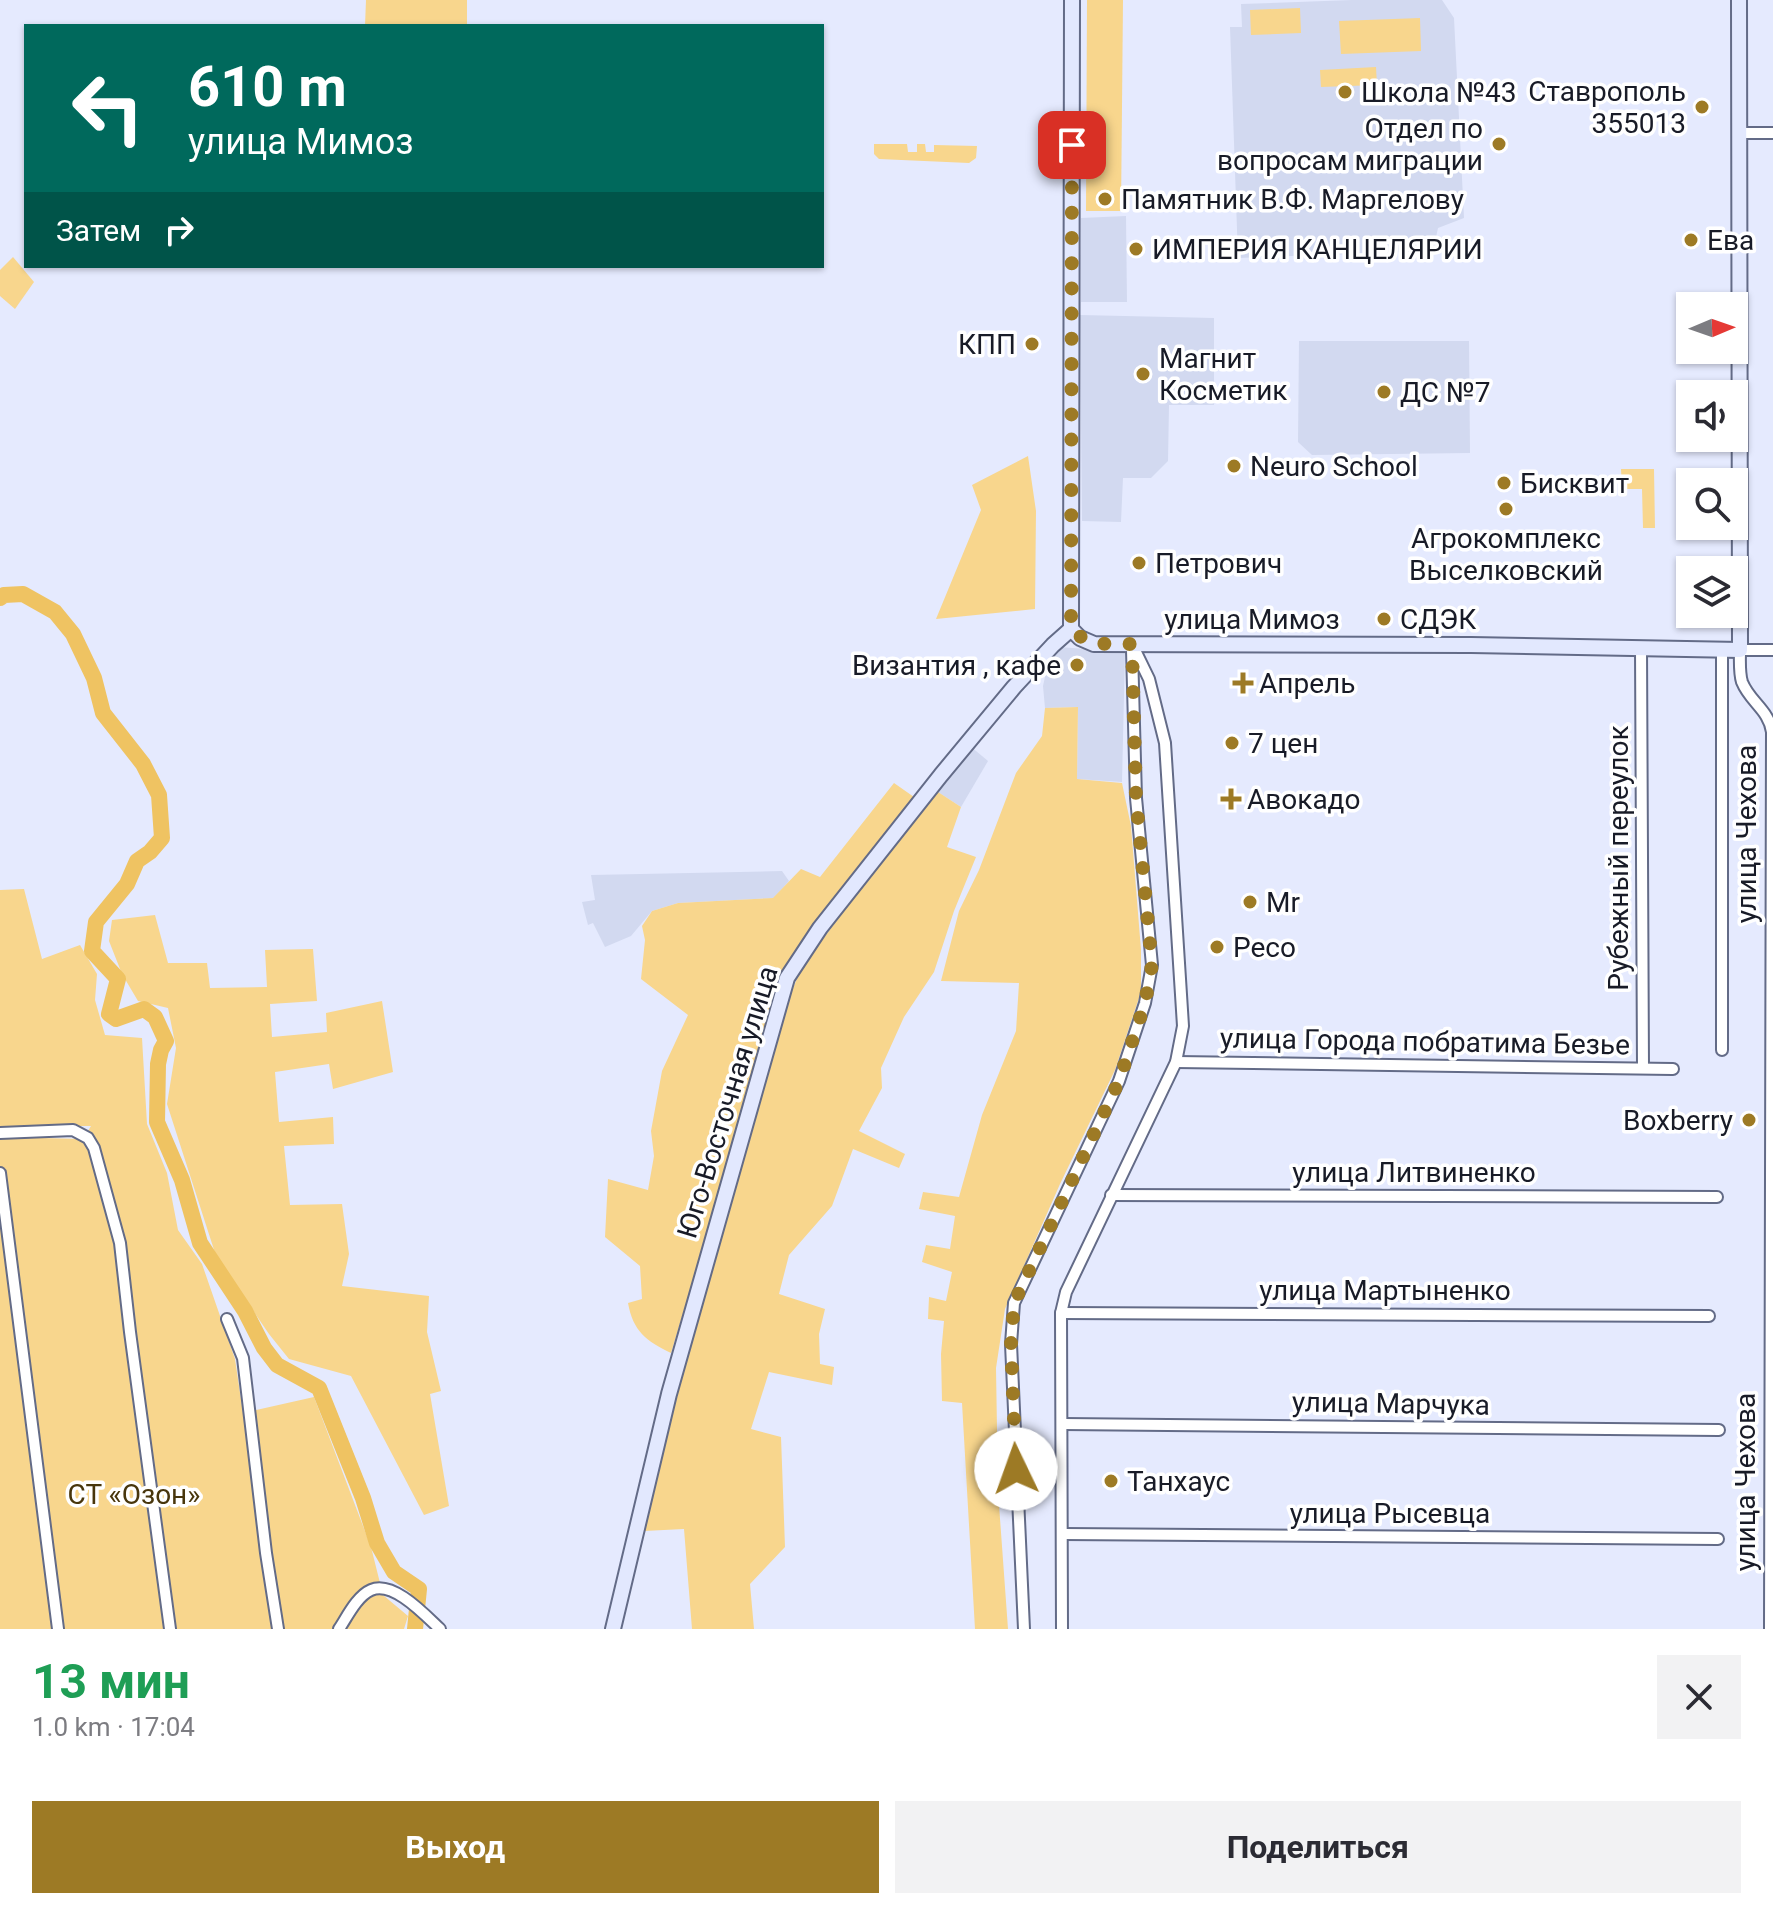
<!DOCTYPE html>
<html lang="ru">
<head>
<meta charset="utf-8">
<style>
  body { margin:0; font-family:Roboto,sans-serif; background:#f2f2f3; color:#2b2b33; height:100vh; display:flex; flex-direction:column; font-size:30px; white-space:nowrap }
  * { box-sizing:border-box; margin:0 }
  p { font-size:26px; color:#7c7c81 }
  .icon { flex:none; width:44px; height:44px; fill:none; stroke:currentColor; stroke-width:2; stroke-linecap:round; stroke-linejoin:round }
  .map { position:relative; height:1629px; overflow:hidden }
  .details { display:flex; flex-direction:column; background:#fff; flex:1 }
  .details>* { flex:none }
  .hud { position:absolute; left:24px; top:24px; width:800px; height:244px; border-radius:0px; box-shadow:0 2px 6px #0004; background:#00695c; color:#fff; overflow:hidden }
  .needle { width:52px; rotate:88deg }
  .controls { position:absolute; left:1676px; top:292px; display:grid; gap:16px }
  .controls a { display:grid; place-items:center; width:72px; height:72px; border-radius:0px; background:#fff; box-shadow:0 2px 6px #0004; font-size:40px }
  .pin { position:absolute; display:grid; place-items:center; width:68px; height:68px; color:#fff; margin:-34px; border-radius:16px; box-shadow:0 4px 12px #0006 }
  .me { position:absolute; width:88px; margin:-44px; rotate:357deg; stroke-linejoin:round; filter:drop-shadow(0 0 6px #0008) }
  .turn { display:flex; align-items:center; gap:28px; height:168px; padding:0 32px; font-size:36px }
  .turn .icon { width:104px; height:104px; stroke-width:2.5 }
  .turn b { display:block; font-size:56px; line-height:68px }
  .then { display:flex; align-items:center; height:76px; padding:0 32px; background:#0003; gap:16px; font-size:30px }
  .round { display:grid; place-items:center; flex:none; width:84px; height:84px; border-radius:0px; background:#f2f2f3 }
  .summary { display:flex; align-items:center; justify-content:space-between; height:136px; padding:0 32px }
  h1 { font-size:48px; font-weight:700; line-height:60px; color:#1e9e55 }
  .primary-button { display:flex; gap:16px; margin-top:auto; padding:16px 32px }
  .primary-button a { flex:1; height:92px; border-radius:0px; background:#9d7a25; color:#fff; font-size:32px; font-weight:700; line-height:92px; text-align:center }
  .primary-button a+a { background:#f2f2f3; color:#2b2b33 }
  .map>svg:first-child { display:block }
</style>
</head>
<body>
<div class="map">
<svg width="1773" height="1629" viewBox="0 0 1773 1629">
  <rect width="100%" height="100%" fill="#e5eafe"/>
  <g fill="#d2d9f0">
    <path d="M 1352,0 L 1442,0 L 1454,18 L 1464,218 L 1438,228 L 1433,251 L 1238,258 L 1230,27 L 1242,27 L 1241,4 Z"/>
    <path d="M 1126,216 L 1127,302 L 1081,302 L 1081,218 Z"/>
    <path d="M 1080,315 L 1214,318 L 1214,405 L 1169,405 L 1168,461 L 1151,478 L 1123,478 L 1121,522 L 1082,521 Z"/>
    <path d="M 1299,341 L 1469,341 L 1470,453 L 1312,455 L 1298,442 Z"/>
    <path d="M 1059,647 L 1125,652 L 1122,782 L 1077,779 L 1078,707 L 1045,708 L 1043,686 L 1050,654 Z"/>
    <path d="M 970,746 L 988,761 L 961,807 L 935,790 Z"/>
    <path d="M 782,871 L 789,881 L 774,898 L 678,903 L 652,911 L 631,936 L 605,947 L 593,923 L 588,925 L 582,902 L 595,900 L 591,875 Z"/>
  </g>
  <g fill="#f8d68d">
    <path d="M 366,0 L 467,0 L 467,26 L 365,26 Z"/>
    <path d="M 1087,0 L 1123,0 L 1121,211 L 1086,211 Z"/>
    <path d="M 1300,8 L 1301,33 L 1251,35 L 1250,10 Z"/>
    <path d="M 1420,18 L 1421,51 L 1341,54 L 1339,21 Z"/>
    <path d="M 1376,67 L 1377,85 L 1321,87 L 1320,70 Z"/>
    <path d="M 874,144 L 907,144 L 908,152 L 917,152 L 917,144 L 925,144 L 926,152 L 934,152 L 934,145 L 977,146 L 976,158 L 969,163 L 879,159 L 874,154 Z"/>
    <path d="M 13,257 L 34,282 L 15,309 L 0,296 L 0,270 Z"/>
    <path d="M 1028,456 L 1036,511 L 1035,609 L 936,619 L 981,510 L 972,485 Z"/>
    <path d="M 1621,469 L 1654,469 L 1655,528 L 1643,528 L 1642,489 L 1622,489 Z"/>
    <path d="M 1078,707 L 1077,779 L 1122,783 L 1131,826 L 1141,950 L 1141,992 L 1115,1070 L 1060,1184 L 1005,1309 L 996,1368 L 998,1491 L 1008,1629 L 975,1629 L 962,1403 L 942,1401 L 941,1354 L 944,1321 L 928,1319 L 929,1297 L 946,1301 L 952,1272 L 922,1262 L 926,1245 L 950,1249 L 955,1216 L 919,1209 L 923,1192 L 959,1197 L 982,1115 L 1016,1031 L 1019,983 L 941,981 L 959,911 L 979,870 L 1016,773 L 1042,736 L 1045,708 Z"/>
    <path d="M 894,783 L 914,797 L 800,948 L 720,1191 L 671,1353 C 646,1341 633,1331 628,1303 L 642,1299 L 640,1266 L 605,1237 L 608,1179 L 648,1190 L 654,1156 L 651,1131 L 662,1071 L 688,1015 L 641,979 L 645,940 L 642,926 L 652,911 L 678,903 L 773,898 L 801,869 L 820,877 Z"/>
    <path d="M 935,790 L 961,807 L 947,847 L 976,857 L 954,911 L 934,972 L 904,1017 L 881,1068 L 882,1088 L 859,1131 L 905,1154 L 899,1168 L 853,1149 L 832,1206 L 789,1255 L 779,1294 L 825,1309 L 819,1334 L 820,1364 L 834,1367 L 832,1385 L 769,1372 L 751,1429 L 781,1437 L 785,1547 L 750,1584 L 754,1629 L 692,1629 L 684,1529 L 644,1531 C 671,1408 705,1287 740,1166 C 759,1099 773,1026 804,964 Z"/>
    <path d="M 24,889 L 42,959 L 80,945 L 97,974 L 95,1000 L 105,1035 L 142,1038 L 147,1124 L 167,1173 L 178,1230 L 202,1264 L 235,1359 L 243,1413 L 314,1397 L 371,1547 L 383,1595 L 408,1616 L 404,1629 L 0,1629 L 0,1137 L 83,1139 L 91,1126 L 0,1126 L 0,890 Z"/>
    <path d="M 155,915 L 168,963 L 207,963 L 210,988 L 267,987 L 265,950 L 313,949 L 317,1001 L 270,1004 L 272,1037 L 327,1032 L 326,1013 L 382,1001 L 393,1072 L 333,1089 L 329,1064 L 275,1072 L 279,1122 L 333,1117 L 334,1144 L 284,1146 L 290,1205 L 342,1204 L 349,1254 L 342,1286 L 429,1296 L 427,1332 L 441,1391 L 430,1394 L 449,1506 L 424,1515 L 351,1376 L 289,1359 L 269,1334 L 216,1256 L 167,1104 L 176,1048 L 168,1008 L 138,1001 L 122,974 L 109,941 L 112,920 Z"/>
  </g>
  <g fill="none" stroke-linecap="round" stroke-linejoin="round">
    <path stroke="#efc362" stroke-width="16" d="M 0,598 L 4,595 L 23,594 L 55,612 L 73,634 L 94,678 L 103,713 L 143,764 L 159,795 L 162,838 L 150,852 L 137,861 L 127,884 L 96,922 L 92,951 L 118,979 L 109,1014 L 116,1019 L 144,1009 L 155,1017 L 166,1041 L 161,1050 L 158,1064 L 157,1122 L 182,1180 L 200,1243 L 245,1311 L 264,1348 L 277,1365 L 319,1388 L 363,1498 L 377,1543 L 394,1572 L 419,1589 L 415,1629"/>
    <g stroke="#636b87" stroke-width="14">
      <g id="street">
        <path d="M 1738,133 L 1773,133"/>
        <path d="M 1641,648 L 1643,1068"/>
        <path d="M 1722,1050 L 1722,650"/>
        <path d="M 1176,1062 L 1673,1069"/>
        <path d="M 0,1133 L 73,1130 L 88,1138 L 94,1148 L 120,1243 L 130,1332 L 170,1629"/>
        <path d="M 0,1173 L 58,1629"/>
        <path d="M 1111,1195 L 1717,1197"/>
        <path d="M 1061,1313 L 1709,1316"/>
        <path d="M 227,1319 L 243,1358 L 266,1553 L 278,1629"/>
        <path d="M 1063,1424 L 1719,1430"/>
        <path d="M 1063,1534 L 1718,1539"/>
        <path d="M 339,1629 C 347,1617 357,1596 371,1590 C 393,1580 425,1615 440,1629"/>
        <path d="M 1024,1629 L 1011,1344 L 1014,1303 L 1119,1081 L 1145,1003 L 1152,965 L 1136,798 L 1132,650"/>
        <path d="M 1062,1629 L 1061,1313 L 1066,1292 L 1176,1062 L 1183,1026 L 1165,743 L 1149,679 L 1132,644"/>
        <path d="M 1770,1629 L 1772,732 C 1769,710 1750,702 1742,682 C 1739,672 1740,660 1740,650 L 1773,650"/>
      </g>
    </g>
    <g stroke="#636b87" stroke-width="18">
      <g id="secondary">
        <path d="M 1071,629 L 1080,638 L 1094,644 L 1471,645 L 1740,650 L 1739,0"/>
        <path d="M 1071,629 L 1072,0"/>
        <path d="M 613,1629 L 669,1394 L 787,978 L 820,928 L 941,775 L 1014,687 L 1053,645 L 1071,629"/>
      </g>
    </g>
    <use href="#street" stroke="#fff" stroke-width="10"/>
    <use href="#secondary" stroke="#e2e8fe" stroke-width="14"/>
  </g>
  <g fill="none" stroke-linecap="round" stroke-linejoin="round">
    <path stroke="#9d7a25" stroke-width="14" stroke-dasharray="0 25.2" d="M 1016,1469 L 1011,1344 L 1014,1303 L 1119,1081 L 1145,1003 L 1152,965 L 1136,798 L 1132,644 C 1109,644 1089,647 1071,629 L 1072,145"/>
  </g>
  <g fill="#9d7a25" stroke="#fff" stroke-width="3">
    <circle cx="1345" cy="92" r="8"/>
    <circle cx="1702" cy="107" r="8"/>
    <circle cx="1499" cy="144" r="8"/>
    <circle cx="1105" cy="199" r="8"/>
    <circle cx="1691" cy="240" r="8"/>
    <circle cx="1136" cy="249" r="8"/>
    <circle cx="1032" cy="344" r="8"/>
    <circle cx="1143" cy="374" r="8"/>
    <circle cx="1384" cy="392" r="8"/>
    <circle cx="1234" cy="466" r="8"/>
    <circle cx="1504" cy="483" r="8"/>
    <circle cx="1506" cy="509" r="8"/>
    <circle cx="1139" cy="563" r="8"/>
    <circle cx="1384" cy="619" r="8"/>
    <circle cx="1077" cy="665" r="8"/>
    <path d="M1239 671h8v8h8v8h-8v8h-8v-8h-8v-8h8z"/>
    <circle cx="1232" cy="743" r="8"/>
    <path d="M1227 787h8v8h8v8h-8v8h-8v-8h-8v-8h8z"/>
    <circle cx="1250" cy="902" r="8"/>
    <circle cx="1217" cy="947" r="8"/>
    <circle cx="1749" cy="1120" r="8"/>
    <circle cx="1111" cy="1481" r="8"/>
  </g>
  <g text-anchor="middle" stroke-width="7" stroke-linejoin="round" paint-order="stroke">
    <g font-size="28" fill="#181b27" stroke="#fff" text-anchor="start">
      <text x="1686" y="101" text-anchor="end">Ставрополь<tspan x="1686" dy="32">355013</tspan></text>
      <text x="1361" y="102">Школа №43</text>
      <text x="1483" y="138" text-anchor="end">Отдел по<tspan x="1483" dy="32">вопросам миграции</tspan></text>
      <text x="1121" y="209">Памятник В.Ф. Маргелову</text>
      <text x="1707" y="250">Ева</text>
      <text x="1152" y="259">ИМПЕРИЯ КАНЦЕЛЯРИИ</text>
      <text x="1016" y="354" text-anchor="end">КПП</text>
      <text x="1159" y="368">Магнит<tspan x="1159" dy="32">Косметик</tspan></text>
      <text x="1400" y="402">ДС №7</text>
      <text x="1250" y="476">Neuro School</text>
      <text x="1520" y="493">Бисквит</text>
      <text x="1506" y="548" text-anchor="middle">Агрокомплекс<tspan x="1506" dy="32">Выселковский</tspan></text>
      <text x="1155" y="573">Петрович</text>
      <text x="1400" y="629">СДЭК</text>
      <text x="1061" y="675" text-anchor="end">Византия , кафе</text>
      <text x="1259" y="693">Апрель</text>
      <text x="1248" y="753">7 цен</text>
      <text x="1247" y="809">Авокадо</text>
      <text x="1266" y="912">Mr</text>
      <text x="1233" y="957">Ресо</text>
      <text x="1733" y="1130" text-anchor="end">Boxberry</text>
      <text x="1127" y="1491">Танхаус</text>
    </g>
    <g font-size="28" fill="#181b27" stroke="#fff">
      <text x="1252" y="629">улица Мимоз</text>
      <text transform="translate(1746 834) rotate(-90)" y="10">улица Чехова</text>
      <text transform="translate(1618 858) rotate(-90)" y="10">Рубежный переулок</text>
      <text transform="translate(1425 1041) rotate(1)" y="10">улица Города побратима Безье</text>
      <text transform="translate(727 1102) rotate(-73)" y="10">Юго-Восточная улица</text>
      <text x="1414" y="1182">улица Литвиненко</text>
      <text x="1385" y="1300">улица Мартыненко</text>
      <text transform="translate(1391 1403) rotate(1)" y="10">улица Марчука</text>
      <text transform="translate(1745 1482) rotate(-90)" y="10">улица Чехова</text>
      <text x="1390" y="1523">улица Рысевца</text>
    </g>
    <g font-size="28" fill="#48360c" stroke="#fff">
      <text x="134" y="1504">СТ «Озон»</text>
    </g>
  </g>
</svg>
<div class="controls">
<a><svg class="needle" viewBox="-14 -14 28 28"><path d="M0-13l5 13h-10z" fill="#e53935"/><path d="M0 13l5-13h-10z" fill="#7c7c81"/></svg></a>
<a><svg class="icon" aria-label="sound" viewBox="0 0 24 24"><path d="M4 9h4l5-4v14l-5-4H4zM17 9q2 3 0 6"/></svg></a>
<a><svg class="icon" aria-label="search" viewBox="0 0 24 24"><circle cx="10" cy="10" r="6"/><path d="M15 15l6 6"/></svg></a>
<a><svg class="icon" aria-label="layers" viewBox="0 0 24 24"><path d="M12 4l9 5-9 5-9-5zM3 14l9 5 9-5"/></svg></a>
</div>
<div class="pin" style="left:1072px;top:145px;background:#d93025"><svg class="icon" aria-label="arrive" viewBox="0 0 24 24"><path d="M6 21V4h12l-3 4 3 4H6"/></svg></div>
<svg class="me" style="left:1016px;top:1469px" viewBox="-20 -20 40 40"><circle r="19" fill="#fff"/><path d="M0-13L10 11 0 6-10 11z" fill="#9d7a25"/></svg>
<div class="hud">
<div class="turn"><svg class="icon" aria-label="left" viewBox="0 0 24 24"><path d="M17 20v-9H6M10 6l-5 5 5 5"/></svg><div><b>610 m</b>улица Мимоз</div></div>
<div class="then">Затем<svg class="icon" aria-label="right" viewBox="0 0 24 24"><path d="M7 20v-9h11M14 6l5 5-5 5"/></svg></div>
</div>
</div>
<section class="details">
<div class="summary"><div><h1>13 мин</h1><p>1.0 km · 17:04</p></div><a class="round"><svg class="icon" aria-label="close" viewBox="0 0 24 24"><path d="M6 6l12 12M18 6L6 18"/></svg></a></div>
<div class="primary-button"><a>Выход</a><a>Поделиться</a></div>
</section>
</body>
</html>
